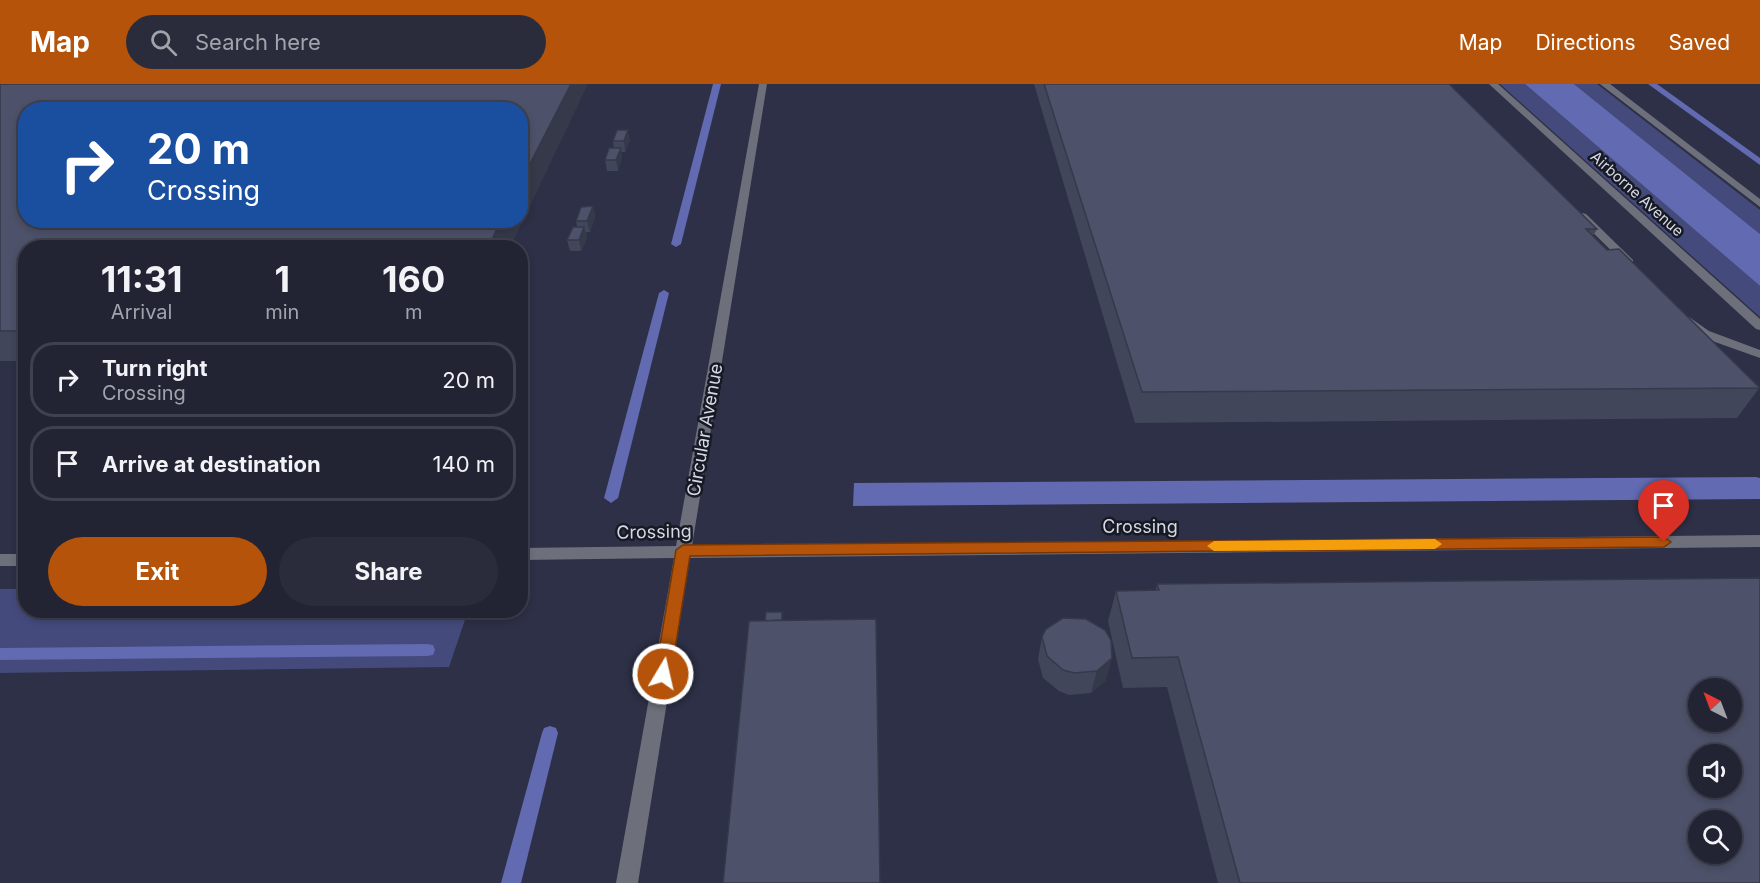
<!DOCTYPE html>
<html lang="en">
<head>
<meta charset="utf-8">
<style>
  body { margin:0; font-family:Inter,sans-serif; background:#2a2c3c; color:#f1f3f6; height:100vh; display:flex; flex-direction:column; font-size:22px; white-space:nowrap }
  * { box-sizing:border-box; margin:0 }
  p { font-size:20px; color:#a2a4ac }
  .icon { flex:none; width:33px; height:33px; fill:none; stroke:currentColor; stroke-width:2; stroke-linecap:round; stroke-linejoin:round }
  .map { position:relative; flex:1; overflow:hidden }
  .drawer { position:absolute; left:18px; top:156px; width:510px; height:378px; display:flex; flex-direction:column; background:#222434; border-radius:24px; box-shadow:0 3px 9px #0003,0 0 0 2px #3f414f }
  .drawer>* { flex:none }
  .top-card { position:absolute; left:18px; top:18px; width:510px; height:126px; border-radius:24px; box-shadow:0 3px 9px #0003,0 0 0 2px #3f414f; background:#1a4fa0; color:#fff; overflow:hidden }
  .needle { width:39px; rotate:318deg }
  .controls { position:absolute; left:1688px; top:594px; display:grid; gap:12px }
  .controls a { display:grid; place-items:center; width:54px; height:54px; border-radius:50%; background:#222434; box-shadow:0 3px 9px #0003,0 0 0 2px #3f414f; font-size:30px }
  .pin { position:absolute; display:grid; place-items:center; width:51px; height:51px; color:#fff; margin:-62px -26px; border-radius:50% 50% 50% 0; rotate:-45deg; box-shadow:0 0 6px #0007 }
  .pin .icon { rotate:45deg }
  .me { position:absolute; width:66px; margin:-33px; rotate:9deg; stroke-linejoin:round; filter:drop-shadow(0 0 4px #0008) }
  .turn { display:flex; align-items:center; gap:21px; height:126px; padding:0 30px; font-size:27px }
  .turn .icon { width:78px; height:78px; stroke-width:2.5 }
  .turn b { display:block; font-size:42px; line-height:51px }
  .eta { display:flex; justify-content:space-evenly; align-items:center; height:102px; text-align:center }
  .eta b { font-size:36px; font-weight:700; line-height:42px }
  .action { display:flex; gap:12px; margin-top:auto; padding:12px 30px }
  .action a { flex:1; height:69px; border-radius:36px; background:#b45309; color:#fff; font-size:24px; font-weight:700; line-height:69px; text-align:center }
  .action a+a { background:#2a2c3c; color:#f1f3f6 }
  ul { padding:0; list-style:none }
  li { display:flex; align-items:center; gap:18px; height:75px; margin:0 12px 9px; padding:0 18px; border:3px solid #3f414f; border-radius:24px }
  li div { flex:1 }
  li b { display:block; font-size:22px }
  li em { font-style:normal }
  header { display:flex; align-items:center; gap:36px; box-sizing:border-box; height:84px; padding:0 30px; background:#b45309; color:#fff }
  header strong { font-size:28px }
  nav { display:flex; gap:33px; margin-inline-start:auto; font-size:21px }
  .search { width:420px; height:54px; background:#2a2c3c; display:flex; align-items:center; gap:15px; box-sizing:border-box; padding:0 21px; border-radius:33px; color:#a2a4ac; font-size:22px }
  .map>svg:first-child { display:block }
</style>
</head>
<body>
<header>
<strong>Map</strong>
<div class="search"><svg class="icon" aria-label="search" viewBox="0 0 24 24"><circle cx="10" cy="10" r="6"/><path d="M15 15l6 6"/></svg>Search here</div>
<nav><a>Map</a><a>Directions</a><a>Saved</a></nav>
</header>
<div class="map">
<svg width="1760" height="799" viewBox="0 0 1760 799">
  <rect width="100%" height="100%" fill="#2d3046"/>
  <g fill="#444a7b">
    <path d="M 1500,0 L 1525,0 L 1760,202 L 1760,233 Z"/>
    <path d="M 1574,0 L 1597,0 L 1760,126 L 1760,150 Z"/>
    <path d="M 0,505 L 25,505 L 26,526 L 468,527 L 449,583 L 0,589 Z"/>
  </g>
  <g fill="#626ab1">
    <path d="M 1525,0 L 1574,0 L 1760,150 L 1760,202 Z"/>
    <path d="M 1756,393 L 1760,394 L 1760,415 L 853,422 L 854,399 Z"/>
  </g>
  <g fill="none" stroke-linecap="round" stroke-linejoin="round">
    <g fill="#626ab1" fill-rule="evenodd">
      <path d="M 713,0 L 721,0 L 681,160 L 676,163 L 671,160 Z"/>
      <path d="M 1648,0 L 1657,0 L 1760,74 L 1760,81 Z"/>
      <path d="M 664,206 L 669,209 L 618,414 L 611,419 L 604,414 L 659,209 Z"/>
      <path d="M 427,560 L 433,561 L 435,566 L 433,571 L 427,572 L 0,576 L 0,564 Z"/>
      <path d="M 550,642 L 556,644 L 558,649 L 521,799 L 501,799 L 542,649 L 544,644 Z"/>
    </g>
    <g fill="#6d707b" fill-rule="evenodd">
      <path d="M 759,0 L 767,0 L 692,462 L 1760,451 L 1760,463 L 690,474 L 638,799 L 616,799 L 674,474 L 520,476 L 520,464 L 676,462 Z"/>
      <path d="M 1489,0 L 1498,0 L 1760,235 L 1760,246 L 1756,245 Z"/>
      <path d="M 1600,0 L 1610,0 L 1760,115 L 1760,123 Z"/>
      <path d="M 1582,129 L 1586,130 L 1633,176 L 1633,180 L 1625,180 L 1578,134 L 1577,132 Z"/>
      <path d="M 1689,233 L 1709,247 L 1760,266 L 1760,274 L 1701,253 L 1683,237 Z"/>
      <rect x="0" y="470" width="26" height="12"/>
    </g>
  </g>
  <g fill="#42465a">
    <path d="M 0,0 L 26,164 L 26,277 L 0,277 Z"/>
    <path d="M 1034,0 L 1449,0 L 1597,145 L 1593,152 L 1607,166 L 1760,303 L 1737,334 L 1135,339 Z"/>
    <path d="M 630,56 L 625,68 L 621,68 L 622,74 L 618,87 L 607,87 L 605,76 L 614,64 L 613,57 Z"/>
    <path d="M 593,122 L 595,133 L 590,148 L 586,148 L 587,154 L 581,167 L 570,167 L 567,156 L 577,143 L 576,137 Z"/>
    <path d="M 1157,500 L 1760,799 L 1218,799 L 1167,603 L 1123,604 L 1108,537 L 1116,507 L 1156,506 Z"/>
    <path d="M 1063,534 L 1106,596 L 1091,609 L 1069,611 L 1059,607 L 1043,594 L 1038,575 L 1042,553 Z"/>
  </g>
  <g fill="#36394a">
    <path d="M 571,0 L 588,0 L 510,164 L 488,164 L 501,136 L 520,136 L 520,99 Z"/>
    <path d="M 628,46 L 630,56 L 625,68 L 624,57 Z"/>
    <path d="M 621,64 L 622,74 L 618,87 L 616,76 Z"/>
    <path d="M 593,122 L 595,133 L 590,148 L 587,137 Z"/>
    <path d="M 584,143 L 587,154 L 581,167 L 579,156 Z"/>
    <path d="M 1112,574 L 1106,596 L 1091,609 L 1097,587 Z"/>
  </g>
  <g fill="#4d5169" stroke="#36394a" stroke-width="1.5" fill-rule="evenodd">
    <path d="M 0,0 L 571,0 L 520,99 L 520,26 L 26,26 L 26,136 L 501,136 L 488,164 L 26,164 L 26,247 L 0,247 Z"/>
    <path d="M 1044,0 L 1449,0 L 1597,145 L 1586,145 L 1607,166 L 1619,165 L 1760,304 L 1142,308 Z"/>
    <path d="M 617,46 L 628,46 L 624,57 L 613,57 Z"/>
    <path d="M 609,64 L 621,64 L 616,76 L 605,76 Z"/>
    <path d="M 593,122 L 587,137 L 576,137 L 581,123 Z"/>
    <path d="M 573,143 L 584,143 L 579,156 L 567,156 Z"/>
    <path d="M 1760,494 L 1760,799 L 1240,799 L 1178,573 L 1132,574 L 1116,507 L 1159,506 L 1157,500 ZM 1698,604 L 1731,604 L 1731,638 L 1698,638 ZM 1698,670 L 1731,670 L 1731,704 L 1698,704 ZM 1698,736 L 1731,736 L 1731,770 L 1698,770 Z"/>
    <path d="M 766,528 L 782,528 L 782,536 L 765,537 Z"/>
    <path d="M 1063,534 L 1086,535 L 1105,546 L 1111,556 L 1112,574 L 1097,587 L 1074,589 L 1063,586 L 1047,572 L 1042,553 L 1046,545 Z"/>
    <path d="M 876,535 L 880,799 L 723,799 L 749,537 Z"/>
  </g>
  <path fill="#b45309" stroke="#753606" stroke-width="1.5" d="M 1664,453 L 1671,458 L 1664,463 L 690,472 L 671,590 L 669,594 L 657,594 L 655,590 L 676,466 L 683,461 Z"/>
  <path fill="#f59e0b" d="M 1435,455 L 1442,460 L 1435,465 L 1214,467 L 1207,462 L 1214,457 Z"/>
  <g text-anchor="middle" stroke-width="5" stroke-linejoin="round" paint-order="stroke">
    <g font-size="15" fill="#d5d8e6" stroke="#171923">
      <text transform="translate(1637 110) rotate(42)" y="5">Airborne Avenue</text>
    </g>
    <g font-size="18" fill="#d5d8e6" stroke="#171923">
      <text transform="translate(705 346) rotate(-80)" y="6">Circular Avenue</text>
      <text x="1140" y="449">Crossing</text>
      <text transform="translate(654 448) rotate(-1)" y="6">Crossing</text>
    </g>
  </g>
</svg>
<div class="controls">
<a><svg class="needle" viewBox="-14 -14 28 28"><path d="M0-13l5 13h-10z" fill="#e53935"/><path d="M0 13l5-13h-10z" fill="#a2a4ac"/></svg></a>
<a><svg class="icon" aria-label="sound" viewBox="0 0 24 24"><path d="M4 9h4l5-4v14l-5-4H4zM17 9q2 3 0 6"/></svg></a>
<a><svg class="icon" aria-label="search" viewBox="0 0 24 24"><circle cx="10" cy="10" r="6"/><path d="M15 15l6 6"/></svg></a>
</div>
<div class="pin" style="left:1664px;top:458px;background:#d93025"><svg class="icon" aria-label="arrive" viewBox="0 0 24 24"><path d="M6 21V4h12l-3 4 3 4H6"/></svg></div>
<svg class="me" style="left:663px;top:590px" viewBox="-20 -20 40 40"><circle r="17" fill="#b45309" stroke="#fff" stroke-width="3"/><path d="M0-11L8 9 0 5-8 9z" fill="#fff"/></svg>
<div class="top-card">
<div class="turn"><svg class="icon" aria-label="right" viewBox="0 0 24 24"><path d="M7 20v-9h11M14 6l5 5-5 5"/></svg><div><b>20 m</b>Crossing</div></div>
</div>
<section class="drawer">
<div class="eta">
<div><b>11:31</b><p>Arrival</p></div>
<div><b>1</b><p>min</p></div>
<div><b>160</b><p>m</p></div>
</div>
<ul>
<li><svg class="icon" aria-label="right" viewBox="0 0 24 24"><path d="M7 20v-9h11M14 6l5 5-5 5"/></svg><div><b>Turn right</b><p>Crossing</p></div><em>20 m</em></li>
<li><svg class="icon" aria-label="arrive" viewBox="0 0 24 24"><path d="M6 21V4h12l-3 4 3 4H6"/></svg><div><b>Arrive at destination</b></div><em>140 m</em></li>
</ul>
<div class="action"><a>Exit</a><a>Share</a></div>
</section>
</div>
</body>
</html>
